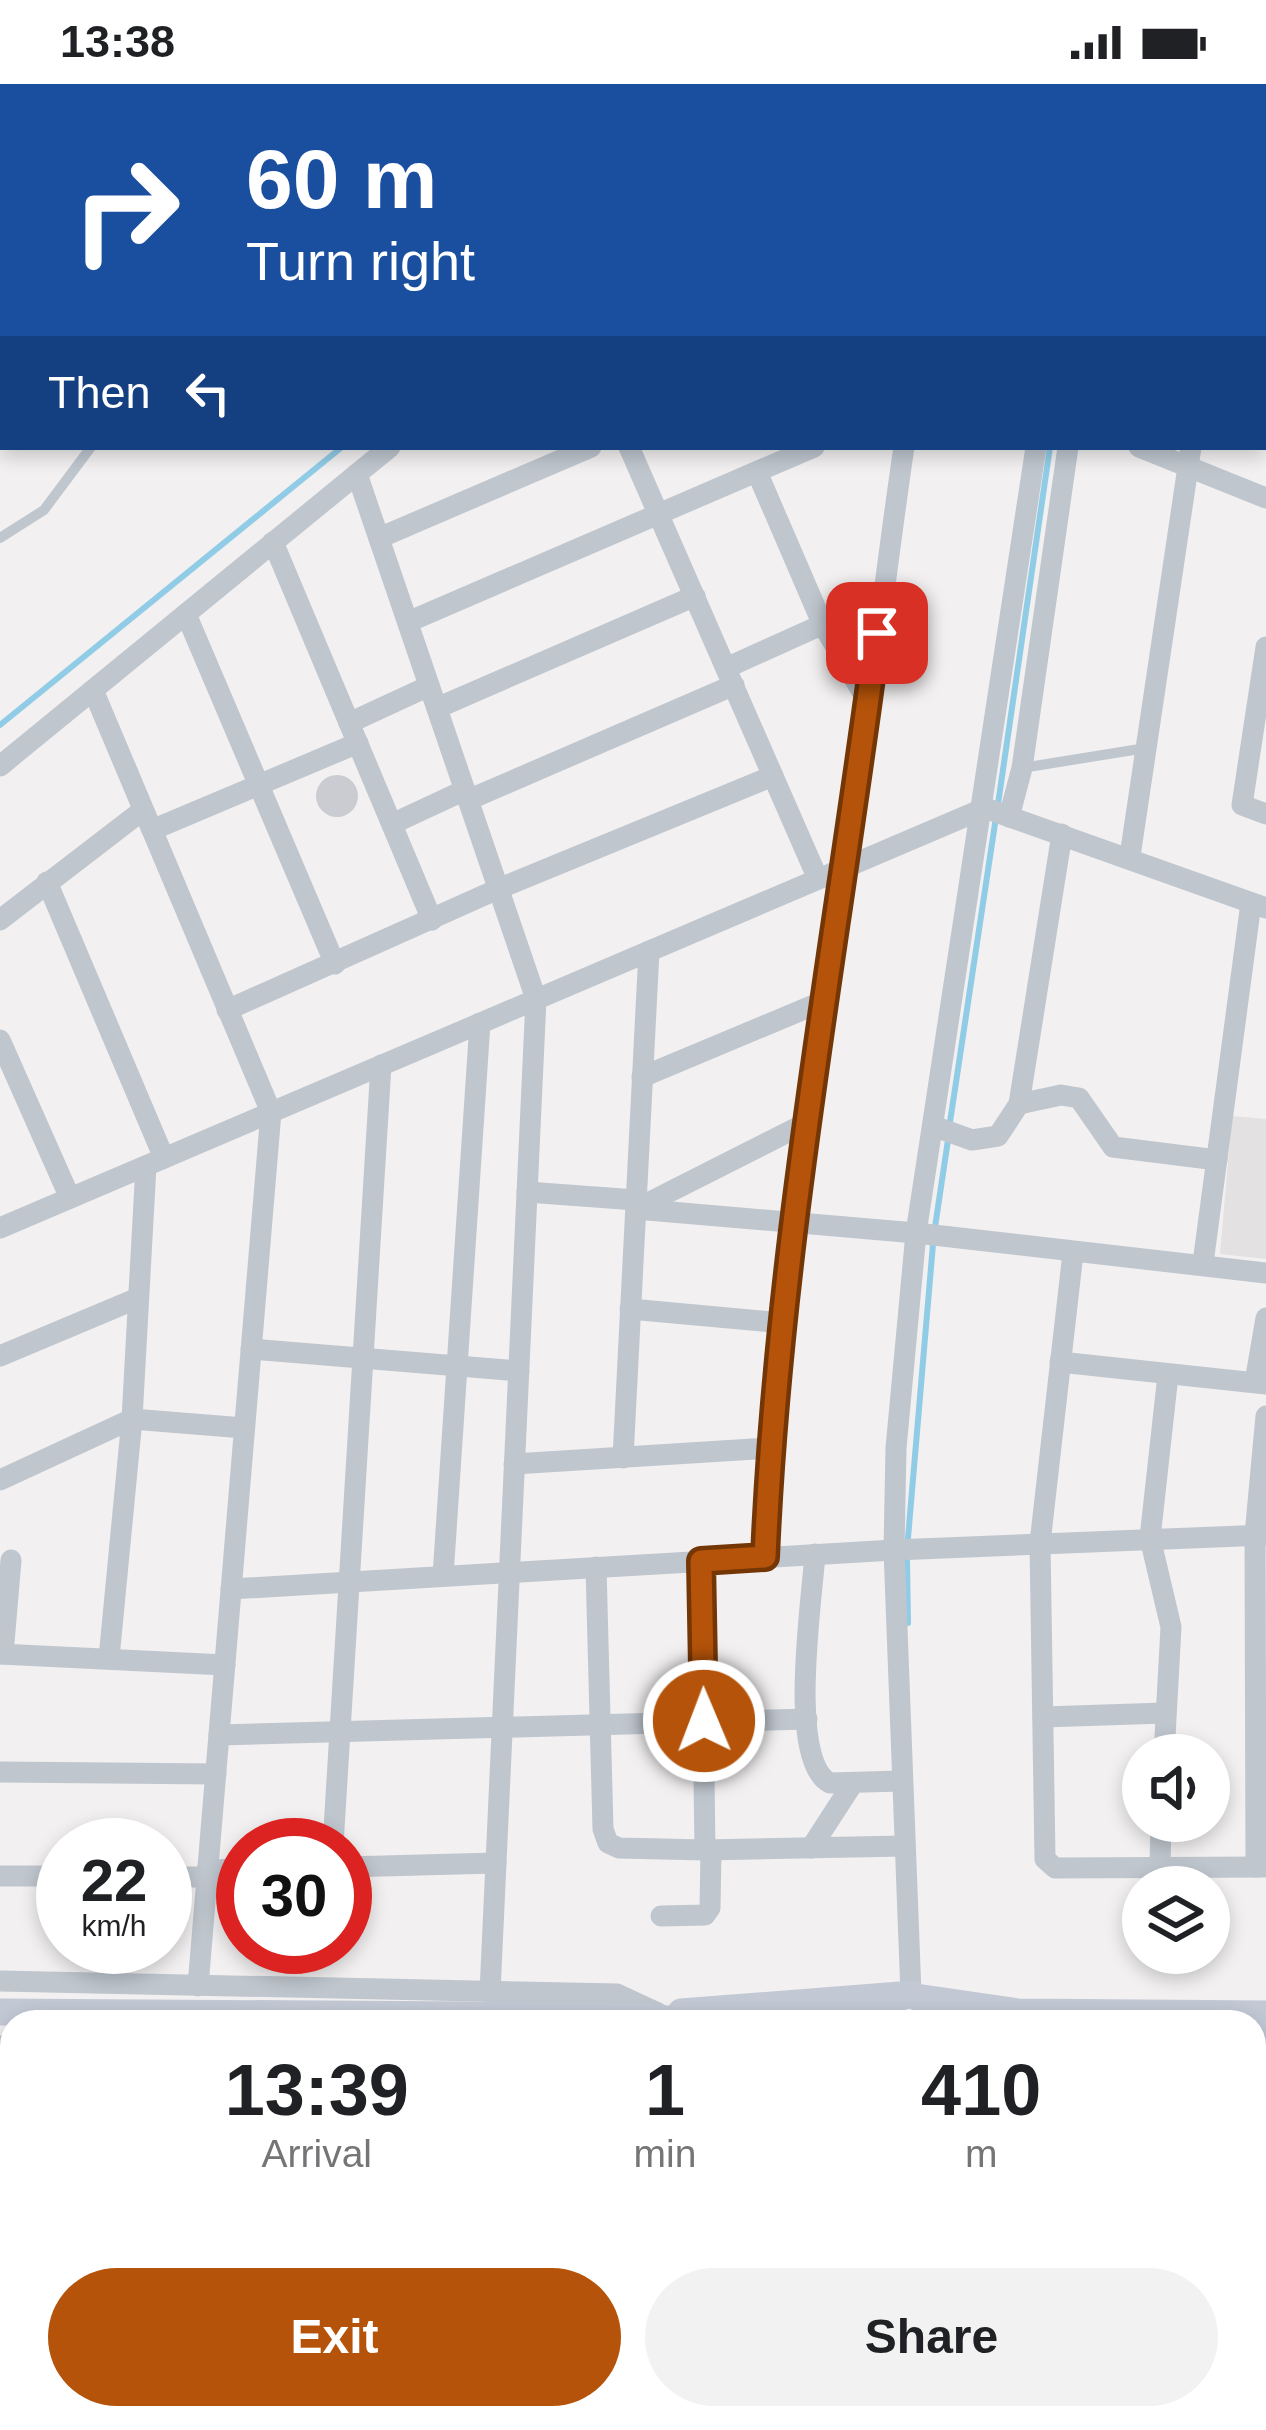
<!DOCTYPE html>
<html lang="en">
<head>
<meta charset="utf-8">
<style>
  body { margin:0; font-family:Arial,sans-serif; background:#f2f2f2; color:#202124; height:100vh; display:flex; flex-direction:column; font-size:45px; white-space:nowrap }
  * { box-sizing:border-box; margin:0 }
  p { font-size:39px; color:#757577 }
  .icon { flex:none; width:66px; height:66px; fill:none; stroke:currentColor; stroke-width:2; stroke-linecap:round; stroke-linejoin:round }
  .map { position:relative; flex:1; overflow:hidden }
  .details { position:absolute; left:0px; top:1926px; width:1266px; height:420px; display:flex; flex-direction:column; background:#fff; border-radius:36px 36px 0 0; box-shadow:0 6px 18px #0003 }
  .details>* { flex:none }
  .guide { position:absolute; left:0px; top:0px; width:1266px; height:366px; box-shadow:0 6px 18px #0003; background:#1a4fa0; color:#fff; overflow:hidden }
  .buttons { position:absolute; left:1122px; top:1650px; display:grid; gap:24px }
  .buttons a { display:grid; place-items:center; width:108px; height:108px; border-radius:50%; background:#fff; box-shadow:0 6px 18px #0003; font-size:60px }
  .speed { position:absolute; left:36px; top:1734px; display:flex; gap:24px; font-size:60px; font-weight:700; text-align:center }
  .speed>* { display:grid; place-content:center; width:156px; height:156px; border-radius:50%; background:#fff; box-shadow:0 6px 18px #0003; line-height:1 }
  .speed small { font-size:30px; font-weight:400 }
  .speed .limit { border:18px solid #d22; background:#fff; color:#111 }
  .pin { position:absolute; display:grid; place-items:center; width:102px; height:102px; color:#fff; margin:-51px; border-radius:24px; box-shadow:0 6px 18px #0006 }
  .me { position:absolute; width:132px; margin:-66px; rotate:359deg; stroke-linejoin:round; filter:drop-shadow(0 0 9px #0008) }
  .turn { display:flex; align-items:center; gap:42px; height:252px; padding:0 48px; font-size:54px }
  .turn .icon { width:156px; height:156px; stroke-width:2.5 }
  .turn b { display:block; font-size:84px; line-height:102px }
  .then { display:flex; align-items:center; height:114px; padding:0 48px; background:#0003; gap:24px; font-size:45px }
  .eta { display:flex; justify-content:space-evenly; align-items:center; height:204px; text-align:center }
  .eta b { font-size:72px; font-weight:800; line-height:84px }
  .cta { display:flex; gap:24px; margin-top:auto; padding:24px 48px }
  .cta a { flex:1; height:138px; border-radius:72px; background:#b45309; color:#fff; font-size:48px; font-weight:800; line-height:138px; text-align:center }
  .cta a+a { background:#f2f2f2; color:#202124 }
  .status { display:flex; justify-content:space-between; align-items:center; height:84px; padding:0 60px; background:#fff; direction:ltr }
  .status svg { height:33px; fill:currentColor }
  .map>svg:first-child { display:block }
</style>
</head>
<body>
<div class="status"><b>13:38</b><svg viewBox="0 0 49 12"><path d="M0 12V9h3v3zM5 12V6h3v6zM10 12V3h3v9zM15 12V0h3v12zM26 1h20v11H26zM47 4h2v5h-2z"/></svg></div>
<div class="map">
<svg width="1266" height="2346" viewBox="0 0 1266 2346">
  <rect width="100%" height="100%" fill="#f2f0f0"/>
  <path fill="#e3e1e1" d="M 1232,1032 L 1266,1035 L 1266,1175 L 1220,1170 Z"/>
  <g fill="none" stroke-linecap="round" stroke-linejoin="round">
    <g stroke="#91cce7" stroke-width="6">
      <path d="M 785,3 L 789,0"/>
      <path d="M 1102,3 L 1102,0"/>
      <path d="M 0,641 L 342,363"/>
      <path d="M 998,720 L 1050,363"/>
      <path d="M 950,1038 L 996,733"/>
      <path d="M 935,1143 L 948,1056"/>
      <path d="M 908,1454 L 933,1160"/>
      <path d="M 907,1477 L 908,1539"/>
      <path d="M 41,2346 L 60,2334"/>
    </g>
  </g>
  <circle fill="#caccd2" cx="337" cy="712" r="21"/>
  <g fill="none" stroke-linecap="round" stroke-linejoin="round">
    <g stroke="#bfc6ce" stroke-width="10">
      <path d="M 0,454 L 44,426 L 91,363"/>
      <path d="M 1022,684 L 1146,664"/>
    </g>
    <g stroke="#bfc6ce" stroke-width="21">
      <path d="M 359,0 L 366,3"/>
      <path d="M 461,3 L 462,0"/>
      <path d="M 829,3 L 833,0"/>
      <path d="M 963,3 L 963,0"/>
      <path d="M 1091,3 L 1091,0"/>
      <path d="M 1123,3 L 1124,0"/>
      <path d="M 1245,3 L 1245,0"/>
      <path d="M 1263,154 L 1266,155"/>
      <path d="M 629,363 L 818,795"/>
      <path d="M 1139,363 L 1266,414"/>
      <path d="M 757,388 L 823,541 L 868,618"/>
      <path d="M 357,390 L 536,915 L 490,1908"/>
      <path d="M 379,454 L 591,363"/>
      <path d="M 273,458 L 432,836"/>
      <path d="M 186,530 L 335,880"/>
      <path d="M 408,538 L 814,363"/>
      <path d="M 1266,563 L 1242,721 L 1266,730"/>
      <path d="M 726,584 L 881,514"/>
      <path d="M 93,606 L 271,1028 L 198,1902"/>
      <path d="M 437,624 L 695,512"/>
      <path d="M 349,639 L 429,602"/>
      <path d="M 0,682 L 390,363"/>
      <path d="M 468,716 L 734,601"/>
      <path d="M 1009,733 L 1022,684 L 1068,363"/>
      <path d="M 392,740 L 465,706"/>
      <path d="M 152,746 L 358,659"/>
      <path d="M 1130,772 L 1191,363"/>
      <path d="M 47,798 L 164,1074"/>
      <path d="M 0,836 L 143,726"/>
      <path d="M 227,926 L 498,805 L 773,692"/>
      <path d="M 0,956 L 70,1114"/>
      <path d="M 642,993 L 826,916"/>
      <path d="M 1019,1020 L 1061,1011 L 1079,1014 L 1113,1063 L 1217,1076"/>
      <path d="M 933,1042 L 972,1056 L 998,1052 L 1019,1020 L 1062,750"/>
      <path d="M 527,1108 L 636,1116"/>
      <path d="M 636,1125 L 916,1149 L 1266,1189"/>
      <path d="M 636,1125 L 806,1039"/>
      <path d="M 0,1144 L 985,724 L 1266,824"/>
      <path d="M 1073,1169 L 1040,1459 L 1045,1775 L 1055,1784 L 1266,1783"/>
      <path d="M 1203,1179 L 1251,819"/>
      <path d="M 630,1225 L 784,1239"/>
      <path d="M 251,1265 L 519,1287"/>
      <path d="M 0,1272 L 138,1214"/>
      <path d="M 1060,1278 L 1266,1300"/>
      <path d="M 1255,1298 L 1266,1234"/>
      <path d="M 623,1374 L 649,867"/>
      <path d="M 514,1380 L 770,1364"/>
      <path d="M 0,1396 L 132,1335 L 244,1344"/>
      <path d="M 815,1470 C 812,1516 787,1678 830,1699 L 901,1697"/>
      <path d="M 765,1473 C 776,1242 812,1015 847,787 C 868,646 883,504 904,363"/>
      <path d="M 596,1483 L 603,1745 L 608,1759 L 619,1764 L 705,1766 L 701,1477"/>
      <path d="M 443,1492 L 480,939"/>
      <path d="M 231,1505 L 894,1466 L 1266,1451"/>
      <path d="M 0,1570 L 225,1581"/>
      <path d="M 3,1570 L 11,1476"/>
      <path d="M 109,1574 L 132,1335 L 146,1082"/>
      <path d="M 1043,1633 L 1165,1629"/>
      <path d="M 219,1651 L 807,1635"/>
      <path d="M 1164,1671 L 1171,1543 L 1150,1454 L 1168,1291"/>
      <path d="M 0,1688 L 216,1690"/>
      <path d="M 333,1761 L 381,981"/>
      <path d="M 811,1764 L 853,1699"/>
      <path d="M 705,1766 L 905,1762"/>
      <path d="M 345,1783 L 496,1779"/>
      <path d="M 1160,1783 L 1161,1737"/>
      <path d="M 1256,1783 L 1255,1451 L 1266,1332"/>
      <path d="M 207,1786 L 243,1785"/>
      <path d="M 0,1792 L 63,1792"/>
      <path d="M 165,1793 L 207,1793"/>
      <path d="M 661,1832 L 705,1831 L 710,1824 L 711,1766"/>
      <path d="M 0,1897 L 617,1910 L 658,1929"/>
      <path d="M 911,1910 L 894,1466 L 896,1364 L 916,1149 L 1036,363"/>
      <path d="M 0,1962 L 12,1962"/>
      <path d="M 0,2073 L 12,2073"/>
      <path d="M 1254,2074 L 1266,2074"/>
      <path d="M 0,2177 L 12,2177"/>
      <path d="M 1254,2185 L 1266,2185"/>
      <path d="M 1254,2295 L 1266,2295"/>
      <path d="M 605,2334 L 627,2346"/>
      <path d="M 1162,2334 L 1171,2346"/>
      <path d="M 1201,2334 L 1210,2346"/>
      <path d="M 0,2342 L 12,2334"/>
      <path d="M 86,2346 L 110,2334"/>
      <path d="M 243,2346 L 245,2334"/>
      <path d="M 373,2346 L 375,2334"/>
      <path d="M 491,2346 L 493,2334"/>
      <path d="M 756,2346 L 762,2334"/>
      <path d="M 891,2346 L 898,2334"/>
      <path d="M 1034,2346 L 1040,2334"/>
    </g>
    <g stroke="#c2c9d5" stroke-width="27">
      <path d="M 923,1914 L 1018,1928 L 1266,1930"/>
      <path d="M 0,1928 L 629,1932 L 704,1938"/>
      <path d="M 681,1928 L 900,1911"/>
      <path d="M 881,1938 L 889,1917 L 911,1910 L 930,1920 L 936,1938"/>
      <path d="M 1254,1951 L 1266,1951"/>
    </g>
  </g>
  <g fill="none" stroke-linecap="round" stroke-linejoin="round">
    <g stroke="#753606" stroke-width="30">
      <path id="route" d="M 704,1637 L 701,1477 L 765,1473 C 778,1163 837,856 877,549"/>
    </g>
    <use href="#route" stroke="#b45309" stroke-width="21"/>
  </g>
</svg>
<div class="buttons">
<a><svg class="icon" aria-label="sound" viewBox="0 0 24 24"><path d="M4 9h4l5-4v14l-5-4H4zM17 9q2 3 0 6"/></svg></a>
<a><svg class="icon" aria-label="layers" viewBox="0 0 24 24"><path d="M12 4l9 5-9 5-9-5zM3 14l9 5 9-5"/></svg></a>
</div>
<div class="speed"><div>22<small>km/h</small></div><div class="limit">30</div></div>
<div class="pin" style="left:877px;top:549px;background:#d93025"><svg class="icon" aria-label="arrive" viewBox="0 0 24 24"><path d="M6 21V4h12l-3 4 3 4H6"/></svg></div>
<svg class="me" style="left:704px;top:1637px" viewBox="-20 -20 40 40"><circle r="17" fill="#b45309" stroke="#fff" stroke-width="3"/><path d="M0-11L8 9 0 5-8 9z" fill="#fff"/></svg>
<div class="guide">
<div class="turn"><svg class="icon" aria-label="right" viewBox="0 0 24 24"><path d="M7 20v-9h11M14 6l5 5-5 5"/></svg><div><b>60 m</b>Turn right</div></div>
<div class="then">Then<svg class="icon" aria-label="left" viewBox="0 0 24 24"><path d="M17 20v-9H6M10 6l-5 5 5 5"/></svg></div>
</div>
<section class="details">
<div class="eta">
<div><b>13:39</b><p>Arrival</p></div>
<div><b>1</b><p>min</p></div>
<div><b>410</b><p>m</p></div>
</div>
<div class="cta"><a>Exit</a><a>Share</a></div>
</section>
</div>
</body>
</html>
